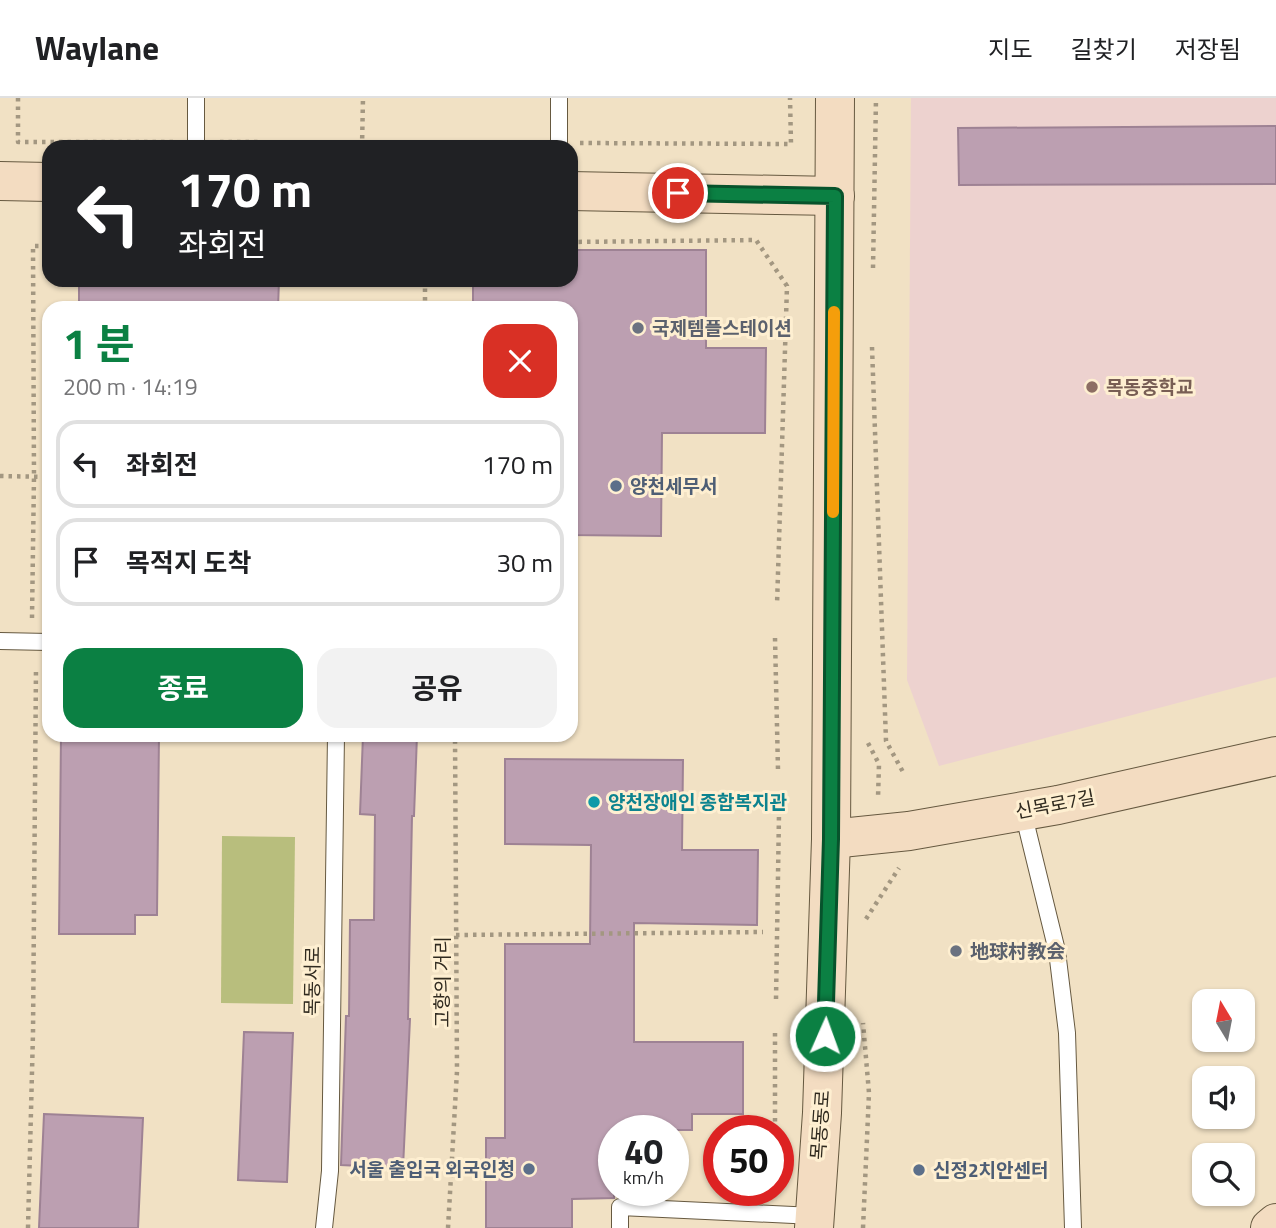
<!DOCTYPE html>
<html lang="ko">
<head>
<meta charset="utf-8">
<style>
  body { margin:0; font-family:"Titillium Web","Noto Sans KR",sans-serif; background:#f2f2f2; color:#202124; height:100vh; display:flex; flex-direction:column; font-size:26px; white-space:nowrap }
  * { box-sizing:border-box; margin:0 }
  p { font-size:23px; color:#757577 }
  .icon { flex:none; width:38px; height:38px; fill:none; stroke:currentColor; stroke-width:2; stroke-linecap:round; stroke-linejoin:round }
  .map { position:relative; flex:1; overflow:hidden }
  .panel { position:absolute; left:42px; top:203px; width:536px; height:441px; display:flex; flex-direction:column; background:#fff; border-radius:21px; box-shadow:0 2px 5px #0004 }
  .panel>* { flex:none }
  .guide { position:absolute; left:42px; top:42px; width:536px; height:147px; border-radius:21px; box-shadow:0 2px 5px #0004; background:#202124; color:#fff; overflow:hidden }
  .needle { width:46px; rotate:350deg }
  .controls { position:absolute; left:1192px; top:891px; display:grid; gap:14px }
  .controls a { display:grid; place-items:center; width:63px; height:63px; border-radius:14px; background:#fff; box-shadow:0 2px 5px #0004; font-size:35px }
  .speed { position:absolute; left:598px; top:1017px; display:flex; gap:14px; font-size:35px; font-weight:700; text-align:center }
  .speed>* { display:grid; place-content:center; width:91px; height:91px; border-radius:50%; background:#fff; box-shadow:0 2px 5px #0004; line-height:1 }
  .speed small { font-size:18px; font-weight:400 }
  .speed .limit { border:10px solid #d22; background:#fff; color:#111 }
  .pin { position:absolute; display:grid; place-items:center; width:60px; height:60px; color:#fff; margin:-30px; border:4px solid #fff; border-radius:50%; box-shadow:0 2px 7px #0007 }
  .me { position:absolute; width:77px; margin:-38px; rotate:2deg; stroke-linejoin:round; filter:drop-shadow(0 0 5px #0008) }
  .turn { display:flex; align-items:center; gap:24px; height:147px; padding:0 21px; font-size:32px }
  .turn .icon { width:91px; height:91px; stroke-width:2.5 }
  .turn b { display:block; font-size:49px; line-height:60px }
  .round { display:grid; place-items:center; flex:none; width:74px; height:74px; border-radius:21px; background:#f2f2f2 }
  .overview { display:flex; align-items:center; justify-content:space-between; height:119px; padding:0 21px }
  h1 { font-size:42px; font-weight:700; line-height:52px; color:#0b8043 }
  .button { display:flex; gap:14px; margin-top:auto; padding:14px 21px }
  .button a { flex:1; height:80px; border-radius:21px; background:#0b8043; color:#fff; font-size:28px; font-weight:700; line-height:80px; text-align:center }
  .button a+a { background:#f2f2f2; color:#202124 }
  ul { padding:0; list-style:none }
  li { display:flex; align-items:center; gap:21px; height:88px; margin:0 14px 10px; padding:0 7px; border:4px solid #e0e0e0; border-radius:21px }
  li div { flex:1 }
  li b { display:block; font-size:26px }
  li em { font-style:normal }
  header { display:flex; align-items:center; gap:42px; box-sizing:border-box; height:98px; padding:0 35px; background:#fff; border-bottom:2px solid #e0e0e0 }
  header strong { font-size:33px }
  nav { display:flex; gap:38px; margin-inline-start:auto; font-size:24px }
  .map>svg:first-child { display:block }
</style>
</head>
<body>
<header>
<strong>Waylane</strong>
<nav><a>지도</a><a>길찾기</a><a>저장됨</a></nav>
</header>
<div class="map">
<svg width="1276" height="1130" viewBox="0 0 1276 1130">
  <rect width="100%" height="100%" fill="#f1e1c4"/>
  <path fill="#edd2cf" d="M 911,0 L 1276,0 L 1276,579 L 939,668 L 907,582 Z"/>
  <path fill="#b8be7d" d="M 222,738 L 295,739 L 293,906 L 221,905 Z"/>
  <g fill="#bc9fb1" stroke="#9e8294" stroke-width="2">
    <path d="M 1276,28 L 1276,86 L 959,87 L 958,30 Z"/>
    <path d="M 570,152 L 706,152 L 706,250 L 766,250 L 765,335 L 662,335 L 661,438 L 570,437 L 570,210 L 473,210 L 473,182 L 570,182 Z"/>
    <path d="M 79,182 L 279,182 L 278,210 L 79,210 Z"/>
    <path d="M 61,637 L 159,637 L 157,817 L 135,817 L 135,836 L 59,836 Z"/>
    <path d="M 363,637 L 417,637 L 414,718 L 412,718 L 408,921 L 410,921 L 403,1070 L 341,1067 L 346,918 L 349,918 L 350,822 L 374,822 L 375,717 L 360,716 Z"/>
    <path d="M 505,661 L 683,662 L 682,752 L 758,752 L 757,827 L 634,825 L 634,944 L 743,944 L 743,1016 L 692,1016 L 692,1032 L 614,1032 L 614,1100 L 572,1101 L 572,1130 L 486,1130 L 486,1040 L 505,1040 L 505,846 L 590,846 L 591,747 L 505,746 Z"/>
    <path d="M 244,934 L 293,935 L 287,1084 L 238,1082 Z"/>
    <path d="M 44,1016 L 143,1020 L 138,1130 L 39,1130 Z"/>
  </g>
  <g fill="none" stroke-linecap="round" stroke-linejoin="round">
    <g stroke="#665940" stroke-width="18">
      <g id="lane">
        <path d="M 559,0 L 559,49"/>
        <path d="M 196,49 L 196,0"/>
        <path d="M 0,543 L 49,544"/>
        <path d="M 1023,714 L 1057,853 L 1067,935 L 1073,1130"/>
        <path d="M 324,1130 L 330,1073 L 336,637"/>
        <path d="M 620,1130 L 620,1109 L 814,1118"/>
      </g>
    </g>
    <g stroke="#665940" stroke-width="40">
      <g id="secondary">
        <path d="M 0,83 L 49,84"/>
        <path d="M 570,93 L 835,98"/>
        <path d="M 831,741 L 909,733 L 1058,707 L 1276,658"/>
        <path d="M 814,1130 L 822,1015 L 831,741 L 835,0"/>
        <path d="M 1270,1130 L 1276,1125"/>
      </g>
    </g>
    <g stroke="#a39781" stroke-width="4.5" stroke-dasharray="3.5 5" stroke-linecap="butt">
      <path d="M 18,0 L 18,44 L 173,44"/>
      <path d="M 220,44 L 537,45"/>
      <path d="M 580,45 L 791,46 L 790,0"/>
      <path d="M 362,49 L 363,0"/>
      <path d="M 570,144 L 756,142 L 787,188 L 777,507"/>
      <path d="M 873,170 L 876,0"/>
      <path d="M 425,182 L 425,210"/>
      <path d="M 872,249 L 886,643 L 903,674"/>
      <path d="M 0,378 L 49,379"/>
      <path d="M 32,520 L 34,379 L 33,148 L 49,148"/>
      <path d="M 775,540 L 778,672"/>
      <path d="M 868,645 L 879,666 L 878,700"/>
      <path d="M 866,821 L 899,770"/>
      <path d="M 456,837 L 763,834"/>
      <path d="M 776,901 L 779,716"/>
      <path d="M 775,1032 L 775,932"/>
      <path d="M 28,1130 L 33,935 L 36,569"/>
      <path d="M 448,1130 L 457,973 L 455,637"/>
      <path d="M 863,1130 L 869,995 L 863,925"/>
    </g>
    <use href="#lane" stroke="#fff" stroke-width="16"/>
    <use href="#secondary" stroke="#f3dcc1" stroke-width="38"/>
  </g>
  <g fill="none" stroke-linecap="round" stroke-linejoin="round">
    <g stroke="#07532c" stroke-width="18">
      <path id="route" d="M 678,95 L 835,98 L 831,741 L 825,938"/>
    </g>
    <use href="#route" stroke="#0b8043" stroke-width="12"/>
    <path stroke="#f59e0b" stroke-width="12" d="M 833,414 L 834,214"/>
  </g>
  <g fill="#6b7280" stroke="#feefd1" stroke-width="2.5">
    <circle cx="638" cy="230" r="7"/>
    <circle cx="956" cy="853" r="7"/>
  </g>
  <circle fill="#8d6e63" stroke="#feefd1" stroke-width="2.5" cx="1092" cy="289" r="7"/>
  <g fill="#5c6f8a" stroke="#feefd1" stroke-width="2.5">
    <circle cx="616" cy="388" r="7"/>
    <circle cx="529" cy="1071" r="7"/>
    <circle cx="919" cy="1072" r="7"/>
  </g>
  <circle fill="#0f9aa8" stroke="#feefd1" stroke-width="2.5" cx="594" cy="704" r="7"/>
  <g text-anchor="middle" stroke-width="6" stroke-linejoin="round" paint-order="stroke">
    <g font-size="19" font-weight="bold" fill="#5b616d" stroke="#feefd1" text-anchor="start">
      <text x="652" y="237">국제템플스테이션</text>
      <text x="970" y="860">地球村教会</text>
    </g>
    <g font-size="19" font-weight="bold" fill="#785e54" stroke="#feefd1" text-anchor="start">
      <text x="1106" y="296">목동중학교</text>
    </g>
    <g font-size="19" font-weight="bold" fill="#4e5e75" stroke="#feefd1" text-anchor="start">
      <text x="630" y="395">양천세무서</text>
      <text x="515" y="1078" text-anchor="end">서울 출입국 외국인청</text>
      <text x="933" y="1079">신정2치안센터</text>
    </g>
    <g font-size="19" font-weight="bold" fill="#0d838f" stroke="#feefd1" text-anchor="start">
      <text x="608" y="711">양천장애인 종합복지관</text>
    </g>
    <g font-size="19" fill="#302a1f" stroke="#feefd1">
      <text transform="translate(1055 706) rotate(-11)" y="7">신목로7길</text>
      <text transform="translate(312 883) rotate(-89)" y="7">목동서로</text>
      <text transform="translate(442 884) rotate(-90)" y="7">고향의 거리</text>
      <text transform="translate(820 1027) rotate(-86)" y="7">목동동로</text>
    </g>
  </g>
</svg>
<div class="controls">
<a><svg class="needle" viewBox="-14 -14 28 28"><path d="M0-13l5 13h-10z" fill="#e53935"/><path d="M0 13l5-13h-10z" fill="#757577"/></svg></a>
<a><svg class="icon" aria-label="sound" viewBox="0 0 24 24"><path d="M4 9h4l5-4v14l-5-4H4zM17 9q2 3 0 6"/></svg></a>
<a><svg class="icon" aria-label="search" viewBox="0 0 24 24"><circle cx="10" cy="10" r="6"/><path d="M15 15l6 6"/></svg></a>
</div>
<div class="speed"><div>40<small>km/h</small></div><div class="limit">50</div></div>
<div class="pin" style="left:678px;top:95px;background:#d93025"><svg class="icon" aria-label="arrive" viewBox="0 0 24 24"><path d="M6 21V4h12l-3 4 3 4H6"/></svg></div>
<svg class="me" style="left:825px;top:938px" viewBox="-20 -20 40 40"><circle r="17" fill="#0b8043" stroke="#fff" stroke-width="3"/><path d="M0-11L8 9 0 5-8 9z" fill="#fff"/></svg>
<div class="guide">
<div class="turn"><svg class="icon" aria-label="left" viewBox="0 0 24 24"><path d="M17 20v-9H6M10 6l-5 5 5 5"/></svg><div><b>170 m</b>좌회전</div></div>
</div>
<section class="panel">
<div class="overview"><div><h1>1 분</h1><p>200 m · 14:19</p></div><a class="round" style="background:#d93025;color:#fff"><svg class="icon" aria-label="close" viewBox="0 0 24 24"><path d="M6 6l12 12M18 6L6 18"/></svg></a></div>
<ul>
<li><svg class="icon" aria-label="left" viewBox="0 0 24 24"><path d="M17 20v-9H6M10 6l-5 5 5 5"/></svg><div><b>좌회전</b></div><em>170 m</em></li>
<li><svg class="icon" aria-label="arrive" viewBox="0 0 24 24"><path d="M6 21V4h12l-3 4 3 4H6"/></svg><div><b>목적지 도착</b></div><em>30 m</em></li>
</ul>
<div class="button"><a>종료</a><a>공유</a></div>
</section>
</div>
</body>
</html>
